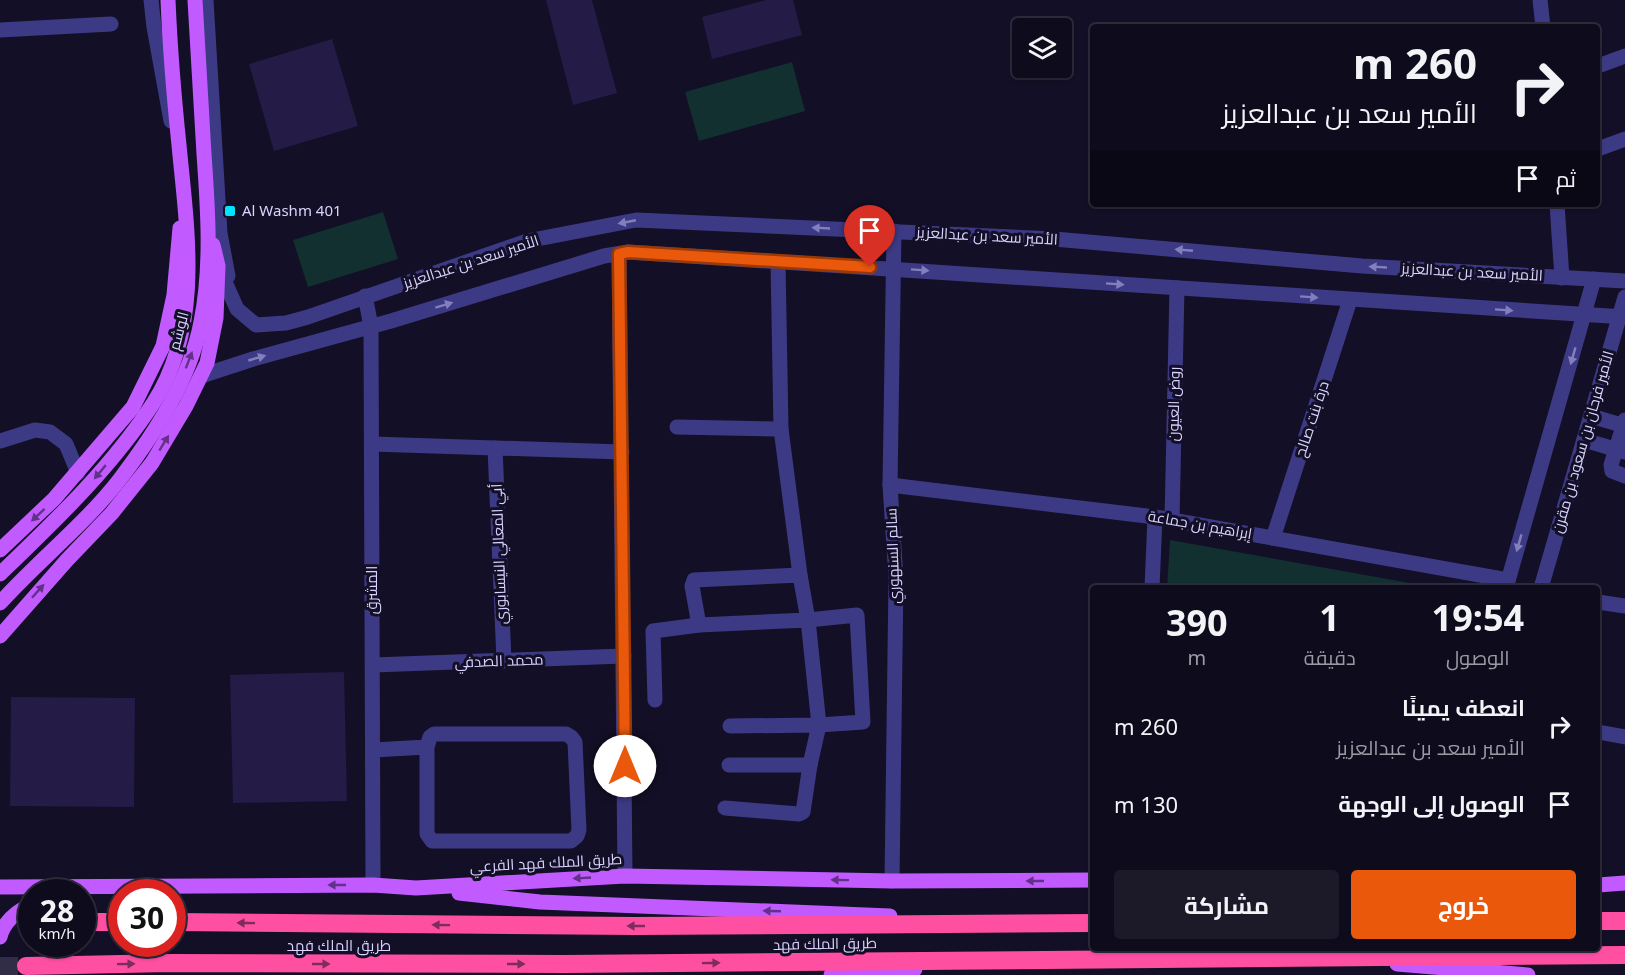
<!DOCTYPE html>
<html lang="ar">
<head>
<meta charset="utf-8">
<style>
  body { margin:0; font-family:"Noto Sans",Cairo,sans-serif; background:#1c1929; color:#f1f3f6; direction:rtl; height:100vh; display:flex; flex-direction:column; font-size:22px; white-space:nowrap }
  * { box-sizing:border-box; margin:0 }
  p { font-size:20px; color:#9b9ba3 }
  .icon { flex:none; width:33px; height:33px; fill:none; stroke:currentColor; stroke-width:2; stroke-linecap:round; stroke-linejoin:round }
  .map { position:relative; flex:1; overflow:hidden; direction:ltr }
  .sheet { position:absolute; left:1090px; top:585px; width:510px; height:366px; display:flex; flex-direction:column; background:#0e0b1c; border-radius:6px; box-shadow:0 2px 4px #0004,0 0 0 2px #2e2b3b; direction:rtl }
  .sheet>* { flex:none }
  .top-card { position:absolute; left:1090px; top:24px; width:510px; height:183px; border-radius:6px; box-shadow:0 2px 4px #0004,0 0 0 2px #2e2b3b; direction:rtl; background:#0e0b1c; color:#f1f3f6; overflow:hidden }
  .fabs { position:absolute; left:1012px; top:18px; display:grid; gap:12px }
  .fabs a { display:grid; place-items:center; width:60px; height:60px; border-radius:6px; background:#0e0b1c; box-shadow:0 2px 4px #0004,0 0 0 2px #2e2b3b; font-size:30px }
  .speed { position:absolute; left:18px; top:879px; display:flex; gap:12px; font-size:30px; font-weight:700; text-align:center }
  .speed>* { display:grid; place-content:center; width:78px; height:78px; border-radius:50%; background:#0e0b1c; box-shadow:0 2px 4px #0004,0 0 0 2px #2e2b3b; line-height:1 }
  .speed small { font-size:15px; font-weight:400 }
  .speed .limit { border:9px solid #d22; background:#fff; color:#111 }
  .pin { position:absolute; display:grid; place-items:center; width:51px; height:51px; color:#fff; margin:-62px -26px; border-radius:50% 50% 50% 0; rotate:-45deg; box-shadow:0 0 6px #0007 }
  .pin .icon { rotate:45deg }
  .me { position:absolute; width:66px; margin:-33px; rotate:0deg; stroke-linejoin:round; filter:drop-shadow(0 0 4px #0008) }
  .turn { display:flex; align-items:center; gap:21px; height:126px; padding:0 24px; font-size:27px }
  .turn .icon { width:78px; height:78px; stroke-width:2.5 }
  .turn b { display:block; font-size:42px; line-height:51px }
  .then { display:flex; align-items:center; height:57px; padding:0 24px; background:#0003; gap:12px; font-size:22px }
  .eta { display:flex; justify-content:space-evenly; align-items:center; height:102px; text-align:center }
  .eta b { font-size:36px; font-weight:700; line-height:42px }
  .primary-button { display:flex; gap:12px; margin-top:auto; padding:12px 24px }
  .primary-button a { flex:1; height:69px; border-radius:6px; background:#ea580c; color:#fff; font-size:24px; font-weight:700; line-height:69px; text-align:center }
  .primary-button a+a { background:#1c1929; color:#f1f3f6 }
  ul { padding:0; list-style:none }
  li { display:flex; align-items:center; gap:18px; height:78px; padding:0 24px }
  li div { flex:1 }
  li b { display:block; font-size:22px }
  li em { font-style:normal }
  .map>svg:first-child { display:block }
</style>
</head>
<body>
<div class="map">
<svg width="1625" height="975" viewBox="0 0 1625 975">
  <rect width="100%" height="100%" fill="#130f26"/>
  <g fill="#12302f">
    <path d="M 792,62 L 805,111 L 699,141 L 685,92 Z"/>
    <path d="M 383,212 L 398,259 L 308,287 L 293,240 Z"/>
    <path d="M 1170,540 L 1438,588 L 1167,588 Z"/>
  </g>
  <g fill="#241b47">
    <path d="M 546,0 L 592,0 L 617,93 L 573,105 Z"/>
    <path d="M 766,0 L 793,0 L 802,35 L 712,59 L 702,17 Z"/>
    <path d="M 332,39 L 358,126 L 274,151 L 249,64 Z"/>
    <path d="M 344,672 L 347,801 L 233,803 L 230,675 Z"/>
    <path d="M 11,697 L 135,698 L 134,807 L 10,806 Z"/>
  </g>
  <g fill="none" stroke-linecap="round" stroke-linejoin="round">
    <path stroke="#312d47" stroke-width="18" stroke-dasharray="18 9" stroke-linecap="butt" d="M 0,966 L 26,966"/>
    <g stroke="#3d3a85" stroke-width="15">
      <path d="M 151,0 L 154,27 L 171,121"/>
      <path d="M 206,0 L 220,233 L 228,276"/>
      <path d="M 1540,0 L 1543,27"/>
      <path d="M 0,30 L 111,24"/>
      <path d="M 1598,66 L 1625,56"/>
      <path d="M 1598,149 L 1625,139"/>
      <path d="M 1557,204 L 1562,278"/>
      <path d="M 619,254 L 625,876"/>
      <path d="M 778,262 L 781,429 L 800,575"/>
      <path d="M 218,266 L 237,309 L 256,325 L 286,323 L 308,317 L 527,241 L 636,220 L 1054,239 L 1362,266 L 1625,281"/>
      <path d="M 365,296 L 371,326 L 373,885"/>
      <path d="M 201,376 L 253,359 L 391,321 L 604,256 L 628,252 L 1625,317"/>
      <path d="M 1591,416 L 1625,426"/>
      <path d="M 1625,420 L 1611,465 L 1612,471 L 1625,476"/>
      <path d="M 677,427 L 781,429"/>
      <path d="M 1584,440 L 1625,452"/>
      <path d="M 0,441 L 35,430 L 50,432 L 66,444 L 78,473"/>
      <path d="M 372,444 L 622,452"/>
      <path d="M 495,448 L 504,661"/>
      <path d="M 890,485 L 1155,517 L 1508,580"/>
      <path d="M 1172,520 L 1177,288"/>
      <path d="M 1273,538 L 1350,300"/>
      <path d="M 1152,588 L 1155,517"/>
      <path d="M 1506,588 L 1594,279"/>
      <path d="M 1541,588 L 1625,297"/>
      <path d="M 1598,602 L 1625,606"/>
      <path d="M 373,665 L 624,656"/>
      <path d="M 655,700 L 653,631 L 699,625"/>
      <path d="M 1598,732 L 1625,737"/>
      <path d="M 373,750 L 427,747 L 430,737 L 434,734 L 566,734 L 571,737 L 575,742 L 579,830 L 577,836 L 571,841 L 432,841 L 427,834 L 427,747"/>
      <path d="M 729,765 L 810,765"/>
      <path d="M 725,808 L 799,814 L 803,812 L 810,765 L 819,725 L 808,620 L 699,625 L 692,586 L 694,580 L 800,575 L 808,620 L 857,615 L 863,722 L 819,725 L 730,726"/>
      <path d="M 892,881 L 896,579 L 890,485 L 894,231"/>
    </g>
    <g stroke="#c25bff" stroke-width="15">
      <path d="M 0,550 L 54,499 L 133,407 L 163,346 L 174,295 L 180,228"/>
      <path d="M 0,574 C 55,521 112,467 154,402 C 203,325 187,230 179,145 C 174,97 170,48 168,0"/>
      <path d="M 0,603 C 38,561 86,523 120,479 C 155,433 190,380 201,322 C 212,267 208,210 204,154 C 201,103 198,51 195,0"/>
      <path d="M 0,636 L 67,560 L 112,513 L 152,463 L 186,406 L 207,363 L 216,318 L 218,266 L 213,245"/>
      <path d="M 1598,885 L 1625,883"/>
      <path d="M 0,887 L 373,885 L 416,888 L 625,876 L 892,881 L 1094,880"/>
      <path d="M 459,893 L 540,902 L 890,916"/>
      <path d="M 0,937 C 4,921 17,911 32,904"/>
      <path d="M 1397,964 L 1528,975"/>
      <path d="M 831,975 L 915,969"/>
    </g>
    <g stroke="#ff4fa3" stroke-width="18">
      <path d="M 1598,921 L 1625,921"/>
      <path d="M 82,922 L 122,922"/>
      <path d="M 172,922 L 635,926 L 1094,923"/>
      <path d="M 31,923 L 32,923"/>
      <path d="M 26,966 L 169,963 L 564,964 L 1625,955"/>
    </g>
  </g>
  <defs><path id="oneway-solid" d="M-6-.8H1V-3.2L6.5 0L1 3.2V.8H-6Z" transform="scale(1.5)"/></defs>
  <g fill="#837fbc">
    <use href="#oneway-solid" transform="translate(627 222) rotate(169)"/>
    <use href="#oneway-solid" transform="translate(821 228) rotate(-177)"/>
    <use href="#oneway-solid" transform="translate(1184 250) rotate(-175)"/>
    <use href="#oneway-solid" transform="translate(1378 267) rotate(-177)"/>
    <use href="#oneway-solid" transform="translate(920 270) rotate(4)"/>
    <use href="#oneway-solid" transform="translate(1115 284) rotate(4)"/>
    <use href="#oneway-solid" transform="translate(1309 297) rotate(4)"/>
    <use href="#oneway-solid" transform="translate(444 305) rotate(-17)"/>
    <use href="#oneway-solid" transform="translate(1504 310) rotate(4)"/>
    <use href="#oneway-solid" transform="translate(1573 356) rotate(106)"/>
    <use href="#oneway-solid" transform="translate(257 358) rotate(-16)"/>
    <use href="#oneway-solid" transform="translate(1519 543) rotate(106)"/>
  </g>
  <g fill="#623188">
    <use href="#oneway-solid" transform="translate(189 360) rotate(-69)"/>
    <use href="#oneway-solid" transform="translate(164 443) rotate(-59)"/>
    <use href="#oneway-solid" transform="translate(100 472) rotate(130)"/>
    <use href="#oneway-solid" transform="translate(38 515) rotate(137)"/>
    <use href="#oneway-solid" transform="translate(38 591) rotate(-48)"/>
    <use href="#oneway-solid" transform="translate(582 878) rotate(177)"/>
    <use href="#oneway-solid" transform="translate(840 880) rotate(-179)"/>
    <use href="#oneway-solid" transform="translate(1035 881) rotate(180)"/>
    <use href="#oneway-solid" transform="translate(337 885) rotate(180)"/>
    <use href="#oneway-solid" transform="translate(772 911) rotate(-178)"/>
  </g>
  <g fill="#7d2c5e">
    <use href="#oneway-solid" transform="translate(246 923) rotate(-179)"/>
    <use href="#oneway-solid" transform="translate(441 925) rotate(-179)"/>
    <use href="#oneway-solid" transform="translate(636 926) rotate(180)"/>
    <use href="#oneway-solid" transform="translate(711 963) rotate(-1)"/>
    <use href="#oneway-solid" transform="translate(126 964) rotate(-1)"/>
    <use href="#oneway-solid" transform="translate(321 964)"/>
    <use href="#oneway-solid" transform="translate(516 964)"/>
  </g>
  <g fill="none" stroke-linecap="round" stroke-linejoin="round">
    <g stroke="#983908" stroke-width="15">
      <path id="route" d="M 625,766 L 619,254 L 628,252 L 870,267"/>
    </g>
    <use href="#route" stroke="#ea580c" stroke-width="10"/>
  </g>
  <rect fill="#00e5ff" stroke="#130f26" stroke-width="2" x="224" y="205" width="12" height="12" rx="3"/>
  <g text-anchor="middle" stroke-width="6" stroke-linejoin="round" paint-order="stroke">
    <g font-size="15" fill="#d9d4ff" stroke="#130f26" text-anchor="start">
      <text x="242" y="216">Al Washm 401</text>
    </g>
    <g font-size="15" fill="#d9d4ff" stroke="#130f26">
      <text transform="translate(987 236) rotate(3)" y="5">الأمير سعد بن عبدالعزيز</text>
      <text transform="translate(471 262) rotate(-18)" y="5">الأمير سعد بن عبدالعزيز</text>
      <text transform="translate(1472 272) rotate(3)" y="5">الأمير سعد بن عبدالعزيز</text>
      <text transform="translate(179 331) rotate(-75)" y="5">الوشم</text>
      <text transform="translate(1174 404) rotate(-89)" y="5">روض العيون</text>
      <text transform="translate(1312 419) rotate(-72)" y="5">درة بنت صالح</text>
      <text transform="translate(1583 442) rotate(-74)" y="5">الأمير فرحان بن سعود بن مقرن</text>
      <text transform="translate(1200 525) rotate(10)" y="5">إبراهيم بن جماعة</text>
      <text transform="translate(499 554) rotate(-92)" y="5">أبي المعالي النيسابوري</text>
      <text transform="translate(893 556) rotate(-92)" y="5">سالم السنهوري</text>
      <text transform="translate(372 590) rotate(-90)" y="5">المشرق</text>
      <text transform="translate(499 661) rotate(-2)" y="5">محمد الصدفي</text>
      <text transform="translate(546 863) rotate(-3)" y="5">طريق الملك فهد الفرعي</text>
      <text transform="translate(825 944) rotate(-1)" y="5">طريق الملك فهد</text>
      <text x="339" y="951">طريق الملك فهد</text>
    </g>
  </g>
</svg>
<div class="fabs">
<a><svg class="icon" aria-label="layers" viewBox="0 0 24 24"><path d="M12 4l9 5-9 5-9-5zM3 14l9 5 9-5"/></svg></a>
</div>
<div class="speed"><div>28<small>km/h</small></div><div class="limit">30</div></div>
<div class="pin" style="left:870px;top:267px;background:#d93025"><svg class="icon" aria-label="arrive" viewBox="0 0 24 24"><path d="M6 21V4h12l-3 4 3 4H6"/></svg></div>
<svg class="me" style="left:625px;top:766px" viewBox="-20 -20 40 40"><circle r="19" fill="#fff"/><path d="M0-13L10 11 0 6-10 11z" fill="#ea580c"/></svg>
<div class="top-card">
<div class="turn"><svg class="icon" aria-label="right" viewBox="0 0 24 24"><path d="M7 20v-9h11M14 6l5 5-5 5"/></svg><div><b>260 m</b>الأمير سعد بن عبدالعزيز</div></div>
<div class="then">ثم<svg class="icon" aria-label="arrive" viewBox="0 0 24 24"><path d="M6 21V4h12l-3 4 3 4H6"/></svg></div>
</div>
<section class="sheet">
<div class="eta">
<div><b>19:54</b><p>الوصول</p></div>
<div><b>1</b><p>دقيقة</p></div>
<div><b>390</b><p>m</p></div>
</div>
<ul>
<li><svg class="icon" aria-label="right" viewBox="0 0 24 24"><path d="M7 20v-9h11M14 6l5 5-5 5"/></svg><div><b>انعطف يمينًا</b><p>الأمير سعد بن عبدالعزيز</p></div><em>260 m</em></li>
<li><svg class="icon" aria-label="arrive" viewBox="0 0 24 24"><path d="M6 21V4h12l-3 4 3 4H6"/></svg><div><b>الوصول إلى الوجهة</b></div><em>130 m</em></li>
</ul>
<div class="primary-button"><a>خروج</a><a>مشاركة</a></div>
</section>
</div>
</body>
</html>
